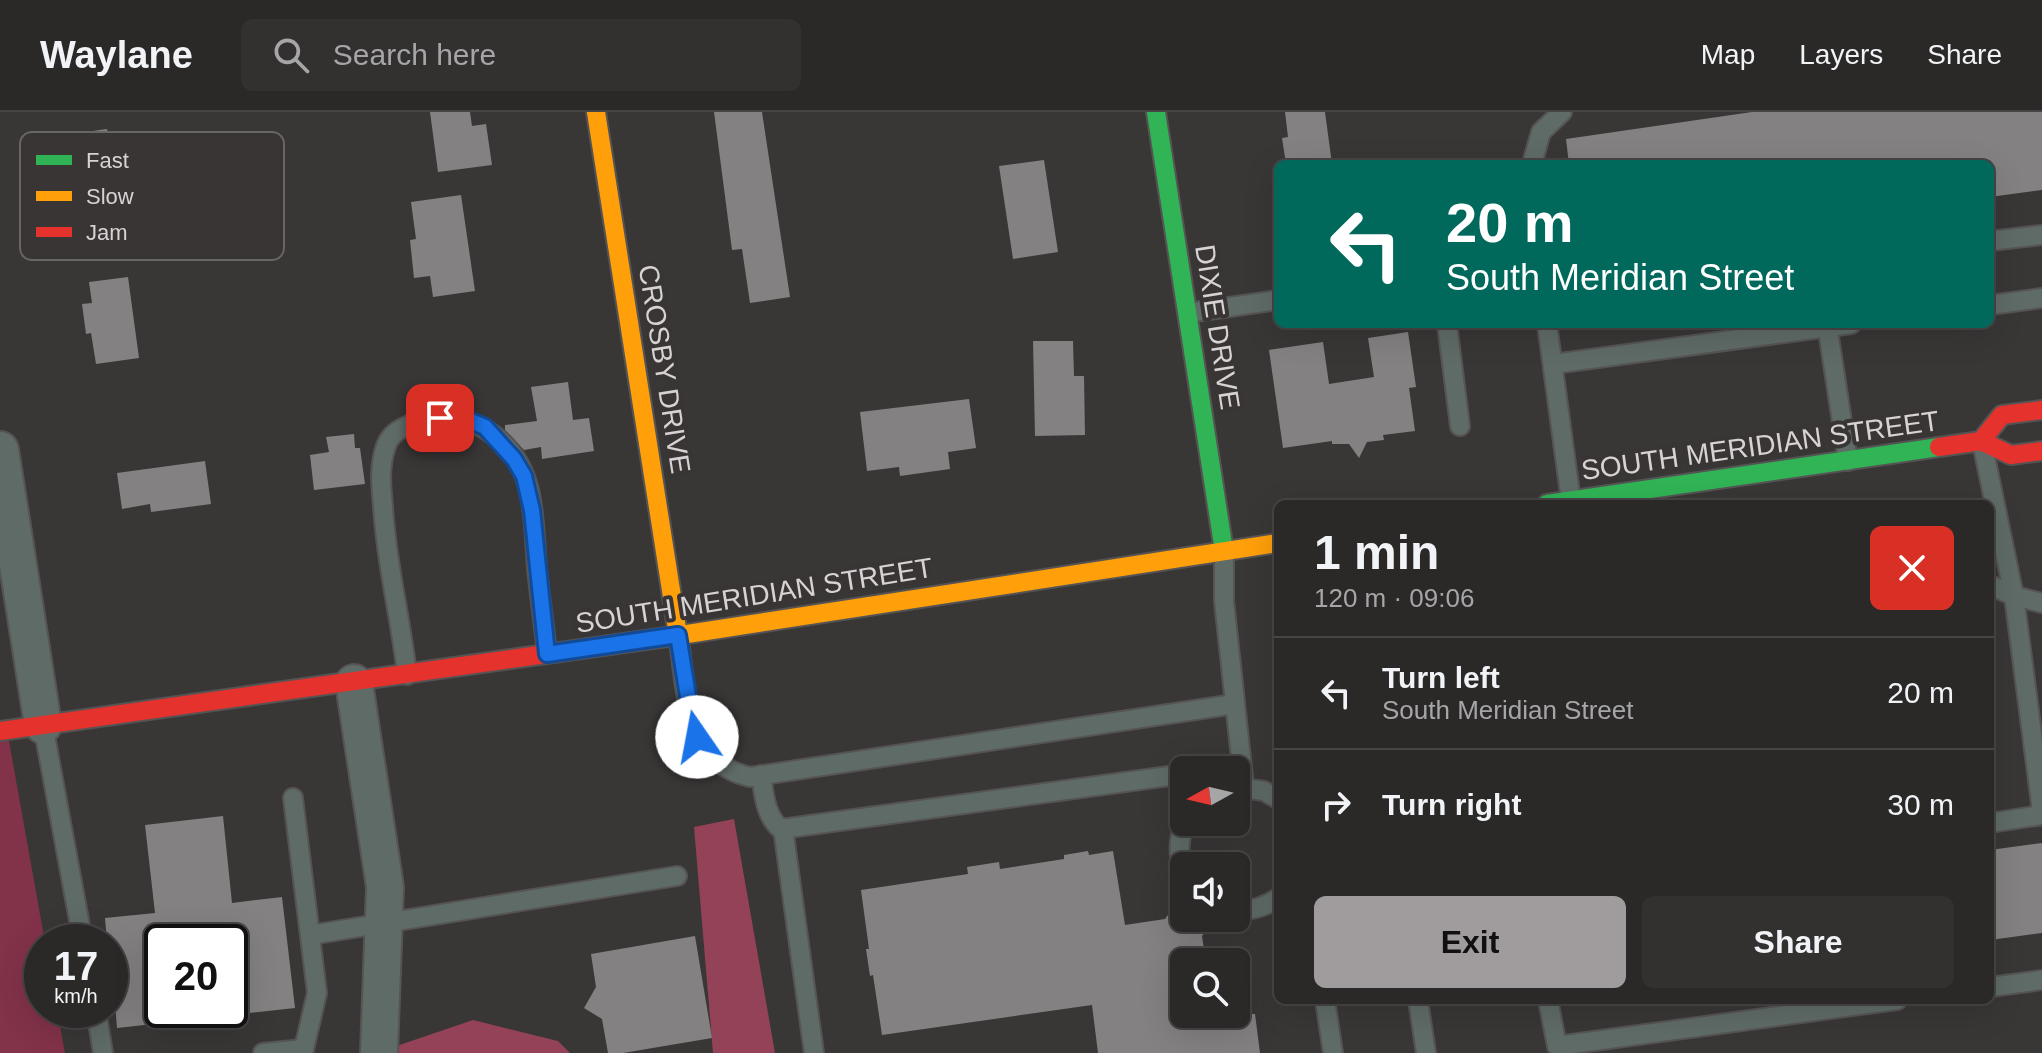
<!DOCTYPE html>
<html lang="en">
<head>
<meta charset="utf-8">
<style>
  body { margin:0; font-family:Arial,sans-serif; background:#333030; color:#f1f3f6; height:100vh; display:flex; flex-direction:column; font-size:30px; white-space:nowrap }
  * { box-sizing:border-box; margin:0 }
  p { font-size:26px; color:#a6a6a8 }
  .icon { flex:none; width:44px; height:44px; fill:none; stroke:currentColor; stroke-width:2; stroke-linecap:round; stroke-linejoin:round }
  .map { position:relative; flex:1; overflow:hidden }
  .side { position:absolute; left:1274px; top:388px; width:720px; height:504px; display:flex; flex-direction:column; background:#2b2828; border-radius:12px; box-shadow:0 8px 32px #0002,0 0 0 2px #474445 }
  .side>* { flex:none }
  .guide { position:absolute; left:1274px; top:48px; width:720px; height:168px; border-radius:12px; box-shadow:0 8px 32px #0002,0 0 0 2px #474445; background:#00695c; color:#fff; overflow:hidden }
  .needle { width:52px; rotate:262deg }
  .buttons { position:absolute; left:1170px; top:644px; display:grid; gap:16px }
  .buttons a { display:grid; place-items:center; width:80px; height:80px; border-radius:12px; background:#2b2828; box-shadow:0 8px 32px #0002,0 0 0 2px #474445; font-size:40px }
  .speed { position:absolute; left:24px; top:812px; display:flex; gap:16px; font-size:40px; font-weight:700; text-align:center }
  .speed>* { display:grid; place-content:center; width:104px; height:104px; border-radius:50%; background:#2b2828; box-shadow:0 8px 32px #0002,0 0 0 2px #474445; line-height:1 }
  .speed small { font-size:20px; font-weight:400 }
  .speed .limit { border:4px solid #111; border-radius:12px; background:#fff; color:#111 }
  .pin { position:absolute; display:grid; place-items:center; width:68px; height:68px; color:#fff; margin:-34px; border-radius:16px; box-shadow:0 4px 12px #0006 }
  .me { position:absolute; width:88px; margin:-44px; rotate:348deg; stroke-linejoin:round; filter:drop-shadow(0 0 6px #0008) }
  .turn { display:flex; align-items:center; gap:28px; height:168px; padding:0 40px; font-size:36px }
  .turn .icon { width:104px; height:104px; stroke-width:2.5 }
  .turn b { display:block; font-size:56px; line-height:68px }
  .round { display:grid; place-items:center; flex:none; width:84px; height:84px; border-radius:12px; background:#333030 }
  .headline { display:flex; align-items:center; justify-content:space-between; height:136px; padding:0 40px }
  h1 { font-size:48px; font-weight:800; line-height:60px }
  .button { display:flex; gap:16px; margin-top:auto; padding:16px 40px }
  .button a { flex:1; height:92px; border-radius:12px; background:#a09c9d; color:#111; font-size:32px; font-weight:800; line-height:92px; text-align:center }
  .button a+a { background:#333030; color:#f1f3f6 }
  ul { padding:0; list-style:none }
  li { display:flex; align-items:center; gap:24px; height:112px; padding:0 40px; border-top:2px solid #474445 }
  li div { flex:1 }
  li b { display:block; font-size:30px }
  li em { font-style:normal }
  header { display:flex; align-items:center; gap:48px; box-sizing:border-box; height:112px; padding:0 40px; background:#2b2828; border-bottom:2px solid #474445 }
  header strong { font-size:38px }
  nav { display:flex; gap:44px; margin-inline-start:auto; font-size:28px }
  .search { width:560px; height:72px; background:#333030; display:flex; align-items:center; gap:20px; box-sizing:border-box; padding:0 28px; border-radius:12px; color:#a6a6a8; font-size:30px }
  .map>svg:first-child { display:block }
</style>
</head>
<body>
<header>
<strong>Waylane</strong>
<div class="search"><svg class="icon" aria-label="search" viewBox="0 0 24 24"><circle cx="10" cy="10" r="6"/><path d="M15 15l6 6"/></svg>Search here</div>
<nav><a>Map</a><a>Layers</a><a>Share</a></nav>
</header>
<div class="map">
<svg width="2042" height="941" viewBox="0 0 2042 941">
  <rect width="100%" height="100%" fill="#393636"/>
  <path fill="#823249" d="M 7,618 L 45,830 L 42,830 L 42,898 L 57,898 L 65,941 L 0,941 L 0,619 Z"/>
  <g fill="#944258">
    <path d="M 734,707 L 775,941 L 713,941 L 694,715 Z"/>
    <path d="M 473,908 L 558,929 L 570,941 L 376,941 Z"/>
  </g>
  <g fill="#848182">
    <path d="M 430,0 L 470,0 L 472,14 L 486,12 L 492,53 L 438,60 Z"/>
    <path d="M 714,0 L 762,0 L 790,185 L 750,191 L 742,137 L 732,138 Z"/>
    <path d="M 1285,0 L 1325,0 L 1332,52 L 1286,52 L 1282,26 L 1288,25 Z"/>
    <path d="M 1752,0 L 2042,0 L 2042,78 L 1990,85 L 1990,52 L 1569,52 L 1566,27 Z"/>
    <path d="M 107,17 L 120,109 L 83,114 L 79,85 L 66,87 L 62,58 L 70,57 L 65,23 Z"/>
    <path d="M 1044,48 L 1058,140 L 1013,147 L 999,54 Z"/>
    <path d="M 461,83 L 475,179 L 433,185 L 430,164 L 414,166 L 410,128 L 416,127 L 411,90 Z"/>
    <path d="M 128,165 L 139,246 L 96,252 L 91,221 L 86,222 L 82,192 L 92,191 L 89,170 Z"/>
    <path d="M 1408,220 L 1416,275 L 1409,276 L 1415,319 L 1383,323 L 1384,328 L 1367,330 L 1359,346 L 1349,332 L 1332,332 L 1332,329 L 1283,336 L 1269,238 L 1323,230 L 1329,272 L 1374,265 L 1368,226 Z"/>
    <path d="M 1033,229 L 1073,229 L 1074,264 L 1084,264 L 1085,323 L 1035,324 Z"/>
    <path d="M 568,270 L 573,308 L 589,306 L 594,339 L 542,347 L 541,335 L 524,338 L 505,318 L 505,313 L 537,309 L 531,275 Z"/>
    <path d="M 969,287 L 976,336 L 948,340 L 950,357 L 900,364 L 899,355 L 867,359 L 860,300 Z"/>
    <path d="M 354,322 L 355,336 L 360,336 L 365,372 L 314,378 L 310,343 L 329,340 L 326,325 Z"/>
    <path d="M 205,349 L 211,392 L 151,400 L 150,392 L 122,397 L 117,361 Z"/>
    <path d="M 223,704 L 232,791 L 282,785 L 295,896 L 230,903 L 230,830 L 162,830 L 162,911 L 117,916 L 110,830 L 107,830 L 105,806 L 155,801 L 145,713 Z"/>
    <path d="M 2042,731 L 2042,821 L 1990,828 L 1990,738 Z"/>
    <path d="M 1088,739 L 1089,743 L 1113,739 L 1125,813 L 1165,807 L 1184,782 L 1184,806 L 1215,806 L 1202,824 L 1206,850 L 1184,850 L 1184,902 L 1255,902 L 1260,941 L 1098,941 L 1092,893 L 882,923 L 873,863 L 870,864 L 866,837 L 869,837 L 861,778 L 968,762 L 967,755 L 999,750 L 1000,757 L 1064,747 L 1064,743 Z"/>
    <path d="M 695,824 L 712,926 L 623,941 L 608,941 L 602,907 L 584,896 L 596,875 L 591,842 Z"/>
  </g>
  <g fill="none" stroke-linecap="round" stroke-linejoin="round">
    <g stroke="#555353" stroke-width="22">
      <g id="lane">
        <path d="M 1532,52 L 1541,20 L 1562,0"/>
        <path d="M 1990,129 L 2042,123"/>
        <path d="M 1990,193 L 2042,186"/>
        <path d="M 1188,201 L 1278,188"/>
        <path d="M 1447,212 L 1460,314"/>
        <path d="M 1547,212 L 1571,389"/>
        <path d="M 1827,212 L 1848,349"/>
        <path d="M 1553,252 L 1851,212"/>
        <path d="M 1983,335 L 2014,484 L 2042,699"/>
        <path d="M 1224,439 L 1224,489 L 1244,674"/>
        <path d="M 1990,473 L 2014,484 L 2042,491"/>
        <path d="M 678,523 C 687,578 684,650 750,665 L 1235,592"/>
        <path d="M 407,563 C 401,506 386,452 383,394 C 381,374 379,354 386,334 C 392,316 413,311 430,307 C 477,299 518,333 529,378 C 535,403 535,431 537,457 C 540,485 544,513 547,541"/>
        <path d="M 43,613 L 83,830"/>
        <path d="M 1214,658 L 1241,655"/>
        <path d="M 761,663 C 764,682 765,704 781,717 L 1184,662"/>
        <path d="M 1236,675 L 1264,679 L 1278,687"/>
        <path d="M 293,686 L 317,881 L 303,941"/>
        <path d="M 1990,711 L 2042,703"/>
        <path d="M 783,716 L 814,941"/>
        <path d="M 1184,762 C 1178,744 1177,727 1186,710"/>
        <path d="M 1236,798 C 1252,799 1265,795 1278,786"/>
        <path d="M 310,823 L 677,764"/>
        <path d="M 1990,875 L 2042,868"/>
        <path d="M 1325,888 L 1333,941"/>
        <path d="M 1418,888 L 1426,941"/>
        <path d="M 1548,888 L 1557,934 L 1897,888"/>
        <path d="M 96,898 L 103,941"/>
        <path d="M 263,941 L 304,937"/>
      </g>
    </g>
    <g stroke="#555353" stroke-width="40">
      <g id="street">
        <path d="M 0,338 L 43,613"/>
        <path d="M 354,571 L 385,775 L 379,941"/>
      </g>
    </g>
    <g stroke="#555353" stroke-width="22">
      <g id="fast">
        <path d="M 1156,0 L 1224,439"/>
        <path d="M 1547,392 L 1939,335"/>
      </g>
    </g>
    <g stroke="#555353" stroke-width="22">
      <g id="slow">
        <path d="M 596,0 L 678,523"/>
        <path d="M 674,524 L 1278,431"/>
      </g>
    </g>
    <g stroke="#555353" stroke-width="22">
      <g id="jam">
        <path d="M 1981,329 L 2002,303 L 2042,298"/>
        <path d="M 1939,335 L 1981,329 L 2011,343 L 2042,339"/>
        <path d="M 0,619 L 674,524"/>
      </g>
    </g>
    <use href="#lane" stroke="#5f6b67" stroke-width="18"/>
    <use href="#street" stroke="#5f6b67" stroke-width="36"/>
    <use href="#fast" stroke="#30b455" stroke-width="18"/>
    <use href="#slow" stroke="#ff9f0a" stroke-width="18"/>
    <use href="#jam" stroke="#e5322d" stroke-width="18"/>
  </g>
  <g fill="none" stroke-linecap="round" stroke-linejoin="round">
    <g stroke="#114b97" stroke-width="20">
      <path id="route" d="M 440,306 L 471,309 L 485,315 L 514,347 L 524,364 L 532,398 L 547,542 L 678,523 L 693,615 L 697,625"/>
    </g>
    <use href="#route" stroke="#1a73e8" stroke-width="14"/>
  </g>
  <g text-anchor="middle" stroke-width="8" stroke-linejoin="round" paint-order="stroke">
    <g font-size="28" fill="#d7d3d4" stroke="#3a3535">
      <text transform="translate(1218 215) rotate(81)" y="10">DIXIE DRIVE</text>
      <text transform="translate(665 257) rotate(81)" y="10">CROSBY DRIVE</text>
      <text transform="translate(1760 333) rotate(-8)" y="10">SOUTH MERIDIAN STREET</text>
      <text transform="translate(754 483) rotate(-9)" y="10">SOUTH MERIDIAN STREET</text>
    </g>
  </g>
  <rect x="20" y="20" width="264" height="128" rx="12" fill="#3a3535" stroke="#696465" stroke-width="2"/>
  <rect x="36" y="43" width="36" height="10" fill="#30b455"/>
  <rect x="36" y="79" width="36" height="10" fill="#ff9f0a"/>
  <rect x="36" y="115" width="36" height="10" fill="#e5322d"/>
  <g font-size="22" fill="#d7d3d4">
    <text x="86" y="56">Fast</text>
    <text x="86" y="92">Slow</text>
    <text x="86" y="128">Jam</text>
  </g>
</svg>
<div class="buttons">
<a><svg class="needle" viewBox="-14 -14 28 28"><path d="M0-13l5 13h-10z" fill="#e53935"/><path d="M0 13l5-13h-10z" fill="#a6a6a8"/></svg></a>
<a><svg class="icon" aria-label="sound" viewBox="0 0 24 24"><path d="M4 9h4l5-4v14l-5-4H4zM17 9q2 3 0 6"/></svg></a>
<a><svg class="icon" aria-label="search" viewBox="0 0 24 24"><circle cx="10" cy="10" r="6"/><path d="M15 15l6 6"/></svg></a>
</div>
<div class="speed"><div>17<small>km/h</small></div><div class="limit">20</div></div>
<div class="pin" style="left:440px;top:306px;background:#d93025"><svg class="icon" aria-label="arrive" viewBox="0 0 24 24"><path d="M6 21V4h12l-3 4 3 4H6"/></svg></div>
<svg class="me" style="left:697px;top:625px" viewBox="-20 -20 40 40"><circle r="19" fill="#fff"/><path d="M0-13L10 11 0 6-10 11z" fill="#1a73e8"/></svg>
<div class="guide">
<div class="turn"><svg class="icon" aria-label="left" viewBox="0 0 24 24"><path d="M17 20v-9H6M10 6l-5 5 5 5"/></svg><div><b>20 m</b>South Meridian Street</div></div>
</div>
<section class="side">
<div class="headline"><div><h1>1 min</h1><p>120 m · 09:06</p></div><a class="round" style="background:#d93025;color:#fff"><svg class="icon" aria-label="close" viewBox="0 0 24 24"><path d="M6 6l12 12M18 6L6 18"/></svg></a></div>
<ul>
<li><svg class="icon" aria-label="left" viewBox="0 0 24 24"><path d="M17 20v-9H6M10 6l-5 5 5 5"/></svg><div><b>Turn left</b><p>South Meridian Street</p></div><em>20 m</em></li>
<li><svg class="icon" aria-label="right" viewBox="0 0 24 24"><path d="M7 20v-9h11M14 6l5 5-5 5"/></svg><div><b>Turn right</b></div><em>30 m</em></li>
</ul>
<div class="button"><a>Exit</a><a>Share</a></div>
</section>
</div>
</body>
</html>
